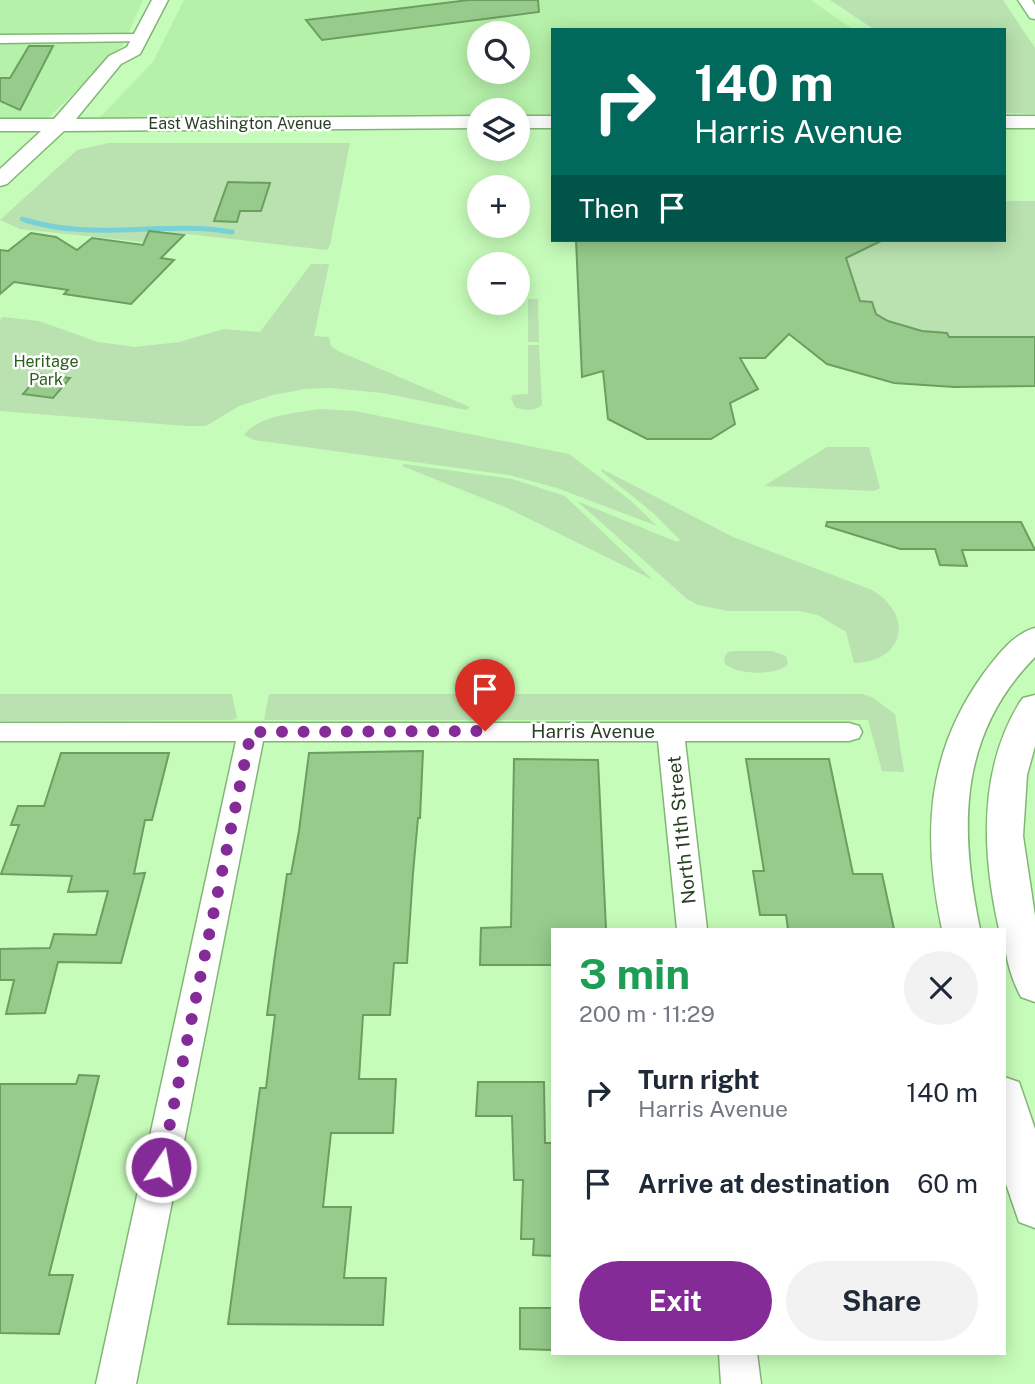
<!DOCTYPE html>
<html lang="en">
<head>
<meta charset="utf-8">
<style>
  body { margin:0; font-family:"Public Sans",sans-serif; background:#f2f2f3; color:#1f2937; height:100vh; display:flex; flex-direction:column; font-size:26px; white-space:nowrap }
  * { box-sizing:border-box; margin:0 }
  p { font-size:23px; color:#747a83 }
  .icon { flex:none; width:38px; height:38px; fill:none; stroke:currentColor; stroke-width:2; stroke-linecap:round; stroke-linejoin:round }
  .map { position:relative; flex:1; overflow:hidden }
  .details { position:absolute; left:551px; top:928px; width:455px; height:427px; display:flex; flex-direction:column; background:#fff; border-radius:0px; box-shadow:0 4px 18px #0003 }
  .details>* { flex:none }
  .top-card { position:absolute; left:551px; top:28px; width:455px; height:214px; border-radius:0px; box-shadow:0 4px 18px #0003; background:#00695c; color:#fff; overflow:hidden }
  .fabs { position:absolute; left:467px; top:21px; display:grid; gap:14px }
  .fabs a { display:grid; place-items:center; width:63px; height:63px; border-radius:50%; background:#fff; box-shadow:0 4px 18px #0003; font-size:35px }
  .pin { position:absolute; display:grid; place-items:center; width:60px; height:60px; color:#fff; margin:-72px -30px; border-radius:50% 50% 50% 0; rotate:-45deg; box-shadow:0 0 7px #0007 }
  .pin .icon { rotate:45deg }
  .me { position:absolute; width:77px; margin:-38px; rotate:12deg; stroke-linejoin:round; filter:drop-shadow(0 0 5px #0008) }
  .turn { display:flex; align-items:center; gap:24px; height:147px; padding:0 28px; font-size:32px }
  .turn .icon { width:91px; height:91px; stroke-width:2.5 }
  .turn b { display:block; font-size:49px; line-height:60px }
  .then { display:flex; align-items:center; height:66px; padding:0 28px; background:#0003; gap:14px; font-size:26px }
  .round { display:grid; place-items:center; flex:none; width:74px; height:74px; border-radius:37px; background:#f2f2f3 }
  .headline { display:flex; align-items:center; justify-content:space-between; height:119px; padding:0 28px }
  h1 { font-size:42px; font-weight:700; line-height:52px; color:#1e9e55 }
  .primary-button { display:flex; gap:14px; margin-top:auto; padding:14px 28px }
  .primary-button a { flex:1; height:80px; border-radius:42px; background:#842b98; color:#fff; font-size:28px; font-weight:700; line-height:80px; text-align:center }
  .primary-button a+a { background:#f2f2f3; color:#1f2937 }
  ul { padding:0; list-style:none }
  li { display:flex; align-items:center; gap:21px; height:91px; padding:0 28px }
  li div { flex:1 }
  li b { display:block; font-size:26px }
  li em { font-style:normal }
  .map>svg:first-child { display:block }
</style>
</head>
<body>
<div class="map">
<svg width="1035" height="1384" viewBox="0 0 1035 1384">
  <rect width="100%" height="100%" fill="#c6fcb9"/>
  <g fill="#b6f1a9" fill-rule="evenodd">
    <path d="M 0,0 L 143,0 L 123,45 L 48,118 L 0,119 Z"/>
    <path d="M 184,0 L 811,0 L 854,30 L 553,30 L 553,116 L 518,117 L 518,110 L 480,110 L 479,117 L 99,118 L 153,62 ZM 480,33 L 518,33 L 518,72 L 480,72 Z"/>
  </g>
  <g fill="#b9e2b0">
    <path d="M 830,0 L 1003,0 L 1035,48 L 1035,114 L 1005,113 L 1004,30 L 875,30 Z"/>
    <path d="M 109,143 L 350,143 L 330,245 L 327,250 L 161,231 L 142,242 L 20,229 L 0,220 L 77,150 Z"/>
    <path d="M 1005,201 L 1035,201 L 1035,386 L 954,387 L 783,326 L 774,326 L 750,240 L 1004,240 Z"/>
    <path d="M 311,264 L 329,264 L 314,336 L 329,337 L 331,346 L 338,351 L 470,407 L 466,410 L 383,393 L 330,388 L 305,389 L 273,395 L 239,406 L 206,426 L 186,426 L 0,411 L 0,320 L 3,317 L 39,321 L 98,342 L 135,347 L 179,342 L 224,329 L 260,332 Z"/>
    <path d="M 528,299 L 538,299 L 539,342 L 528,342 Z"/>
    <path d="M 528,345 L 539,345 L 542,405 C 535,411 523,411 515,407 L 511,398 L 513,395 L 528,394 Z"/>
    <path d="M 320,409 L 355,411 L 569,454 L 630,500 L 657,526 L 557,488 L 509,475 L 254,440 L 244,435 C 258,415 297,413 320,409 Z"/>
    <path d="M 827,447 L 869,447 L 880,488 L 874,491 L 764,486 Z"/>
    <path d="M 404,464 L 512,479 L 565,496 L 653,580 L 505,507 L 402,466 Z"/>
    <path d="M 602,469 L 733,537 L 872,590 C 915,616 904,662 854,663 L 846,632 L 818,615 L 799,611 L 728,611 L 698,605 L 687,599 L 577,501 L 677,542 L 680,540 L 653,513 L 601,471 Z"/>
    <path d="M 734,651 L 772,651 L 786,656 L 788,664 C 778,676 737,675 725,664 L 724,658 L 728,652 Z"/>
    <path d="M 0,694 L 232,694 L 237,718 L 233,720 L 0,721 Z"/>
    <path d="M 269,694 L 862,694 L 872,697 L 895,714 L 904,772 L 882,771 L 868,720 L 264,720 Z"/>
  </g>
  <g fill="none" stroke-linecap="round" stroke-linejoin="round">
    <path stroke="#78d1d6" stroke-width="4.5" d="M 22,219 L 31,222"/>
    <path stroke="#78d1d6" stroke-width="5" d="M 25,220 C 97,242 161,220 232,232"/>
  </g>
  <g fill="#97cb8b" stroke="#6c9e60" stroke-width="2">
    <path d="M 469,0 L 538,0 L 539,12 L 322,40 L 306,20 Z"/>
    <path d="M 29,46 L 53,46 L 20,110 L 0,101 L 0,78 L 10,78 Z"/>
    <path d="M 228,182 L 270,183 L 261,211 L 240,211 L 237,222 L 214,221 Z"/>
    <path d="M 149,231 L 184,235 L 161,258 L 174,260 L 131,304 L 64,294 L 68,290 L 14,282 L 0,294 L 0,250 L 8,251 L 31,233 L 56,237 L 77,250 L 92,238 L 143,245 Z"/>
    <path d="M 576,240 L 883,240 L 846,258 L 860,301 L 872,302 L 876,314 L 888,321 L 922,331 L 947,333 L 949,337 L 1035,337 L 1035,386 L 954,387 L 894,383 L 827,364 L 789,334 L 765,358 L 740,358 L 758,389 L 730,403 L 735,424 L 711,439 L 647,439 L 608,419 L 603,371 L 582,377 Z"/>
    <path d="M 40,374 L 70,378 L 53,398 L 23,394 Z"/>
    <path d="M 827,522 L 1021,522 L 1035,550 L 962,550 L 967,566 L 940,565 L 935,549 L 900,549 L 826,526 Z"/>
    <path d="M 423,751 L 420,818 L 418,818 L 413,873 L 407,963 L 394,963 L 390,1015 L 363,1015 L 359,1079 L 396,1079 L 393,1133 L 331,1133 L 323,1207 L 351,1207 L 344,1278 L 386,1278 L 383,1325 L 228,1324 L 260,1088 L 266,1088 L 275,1015 L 267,1015 L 274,962 L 287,874 L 291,874 L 299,831 L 309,753 Z"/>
    <path d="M 61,753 L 169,753 L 152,820 L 145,820 L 134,874 L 145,873 L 121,963 L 58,962 L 45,1013 L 6,1014 L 14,980 L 0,980 L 0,949 L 50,948 L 54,934 L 96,935 L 108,891 L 68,892 L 72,876 L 1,874 L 19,825 L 11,825 L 18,806 L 44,806 Z"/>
    <path d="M 514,759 L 598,760 L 606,929 L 553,929 L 553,965 L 480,965 L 481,928 L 511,927 Z"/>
    <path d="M 746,759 L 829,759 L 853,874 L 882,874 L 894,929 L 788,929 L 786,915 L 760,915 L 753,871 L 764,871 Z"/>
    <path d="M 79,1075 L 99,1076 L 49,1275 L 73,1275 L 59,1334 L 0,1333 L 0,1084 L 76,1084 Z"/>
    <path d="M 478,1082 L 544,1082 L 545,1143 L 553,1143 L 553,1256 L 533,1255 L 534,1239 L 521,1239 L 523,1180 L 514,1180 L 512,1116 L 476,1116 Z"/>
    <path d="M 520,1308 L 553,1308 L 553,1350 L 520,1349 Z"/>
  </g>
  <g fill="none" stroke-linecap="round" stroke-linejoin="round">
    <g stroke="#82b576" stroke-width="3">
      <g id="minor">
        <path d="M 1018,0 L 1032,0 L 1035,5 L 1035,19 L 1030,18 Z"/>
        <path d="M 141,34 L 148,38 L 146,41 L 0,43 L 0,35 Z"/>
        <path d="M 0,723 L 849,723 L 859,726 L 862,732 L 859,738 L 849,741 L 685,741 L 707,929 L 677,929 L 658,741 L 263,741 L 136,1384 L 96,1384 L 236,741 L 0,741 Z"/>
        <path d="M 719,1353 L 757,1353 L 761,1384 L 721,1384 Z"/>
      </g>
    </g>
    <g stroke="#82b576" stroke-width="3">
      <g id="major">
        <path d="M 152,0 L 168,0 L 140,54 L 121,64 L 76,119 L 480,116 L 480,128 L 64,131 L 7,184 L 0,186 L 0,169 L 41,131 L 0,131 L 0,119 L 54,119 L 109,56 L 127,47 Z"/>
        <rect x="518" y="116" width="35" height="12"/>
        <rect x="1004" y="116" width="31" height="12"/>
        <path d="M 1035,628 L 1035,657 C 958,735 959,828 980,929 L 942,929 C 922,835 926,753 984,673 C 997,656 1014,633 1035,628 Z"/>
        <path d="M 1035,695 L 1035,746 L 1027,775 L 1023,836 L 1035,916 L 1035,1002 L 1021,997 C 1010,976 1004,953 1004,929 L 999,929 C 982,854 978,770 1020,702 L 1023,698 Z"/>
        <path d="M 1004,1077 L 1019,1082 L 1035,1129 L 1035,1228 L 1019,1222 L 1004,1178 Z"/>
      </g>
    </g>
    <use href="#minor" fill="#fff" fill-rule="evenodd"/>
    <use href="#major" fill="#fff" fill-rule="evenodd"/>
  </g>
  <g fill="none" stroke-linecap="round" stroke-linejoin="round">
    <path stroke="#842b98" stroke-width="12" stroke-dasharray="0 21.6" d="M 161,1167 L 251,732 L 485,731"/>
  </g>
  <g text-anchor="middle" stroke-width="5" stroke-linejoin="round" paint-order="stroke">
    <g font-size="16" fill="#2a4026" stroke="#fff">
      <text x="240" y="129">East Washington Avenue</text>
    </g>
    <g font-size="16" fill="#275e19" stroke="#fff">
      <text x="46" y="367">Heritage<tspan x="46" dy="18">Park</tspan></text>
    </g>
    <g font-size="19" fill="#2a4026" stroke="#fff">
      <text x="593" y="738">Harris Avenue</text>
      <text transform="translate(681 830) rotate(-96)" y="7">North 11th Street</text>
    </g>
  </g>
</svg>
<div class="fabs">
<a><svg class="icon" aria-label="search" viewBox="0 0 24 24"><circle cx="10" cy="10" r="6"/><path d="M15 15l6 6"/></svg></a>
<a><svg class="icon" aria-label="layers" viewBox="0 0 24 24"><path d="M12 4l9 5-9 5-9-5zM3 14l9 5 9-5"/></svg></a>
<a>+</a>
<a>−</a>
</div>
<div class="pin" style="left:485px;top:731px;background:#d93025"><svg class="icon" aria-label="arrive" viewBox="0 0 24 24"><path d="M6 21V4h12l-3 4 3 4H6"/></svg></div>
<svg class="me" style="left:161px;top:1167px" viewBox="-20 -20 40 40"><circle r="17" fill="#842b98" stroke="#fff" stroke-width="3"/><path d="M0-11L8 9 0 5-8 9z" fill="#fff"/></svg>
<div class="top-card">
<div class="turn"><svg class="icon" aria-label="right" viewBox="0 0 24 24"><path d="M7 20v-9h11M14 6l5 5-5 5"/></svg><div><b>140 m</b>Harris Avenue</div></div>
<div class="then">Then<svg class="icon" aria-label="arrive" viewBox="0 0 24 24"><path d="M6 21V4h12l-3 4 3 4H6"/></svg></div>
</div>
<section class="details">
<div class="headline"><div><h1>3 min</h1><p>200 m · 11:29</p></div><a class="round"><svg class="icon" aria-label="close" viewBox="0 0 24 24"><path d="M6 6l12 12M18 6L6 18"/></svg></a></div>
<ul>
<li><svg class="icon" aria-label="right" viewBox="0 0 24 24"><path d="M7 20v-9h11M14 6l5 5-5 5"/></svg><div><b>Turn right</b><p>Harris Avenue</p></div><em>140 m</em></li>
<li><svg class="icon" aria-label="arrive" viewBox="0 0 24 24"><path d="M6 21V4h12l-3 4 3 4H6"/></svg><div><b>Arrive at destination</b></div><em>60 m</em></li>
</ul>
<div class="primary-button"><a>Exit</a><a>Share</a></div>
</section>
</div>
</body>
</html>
